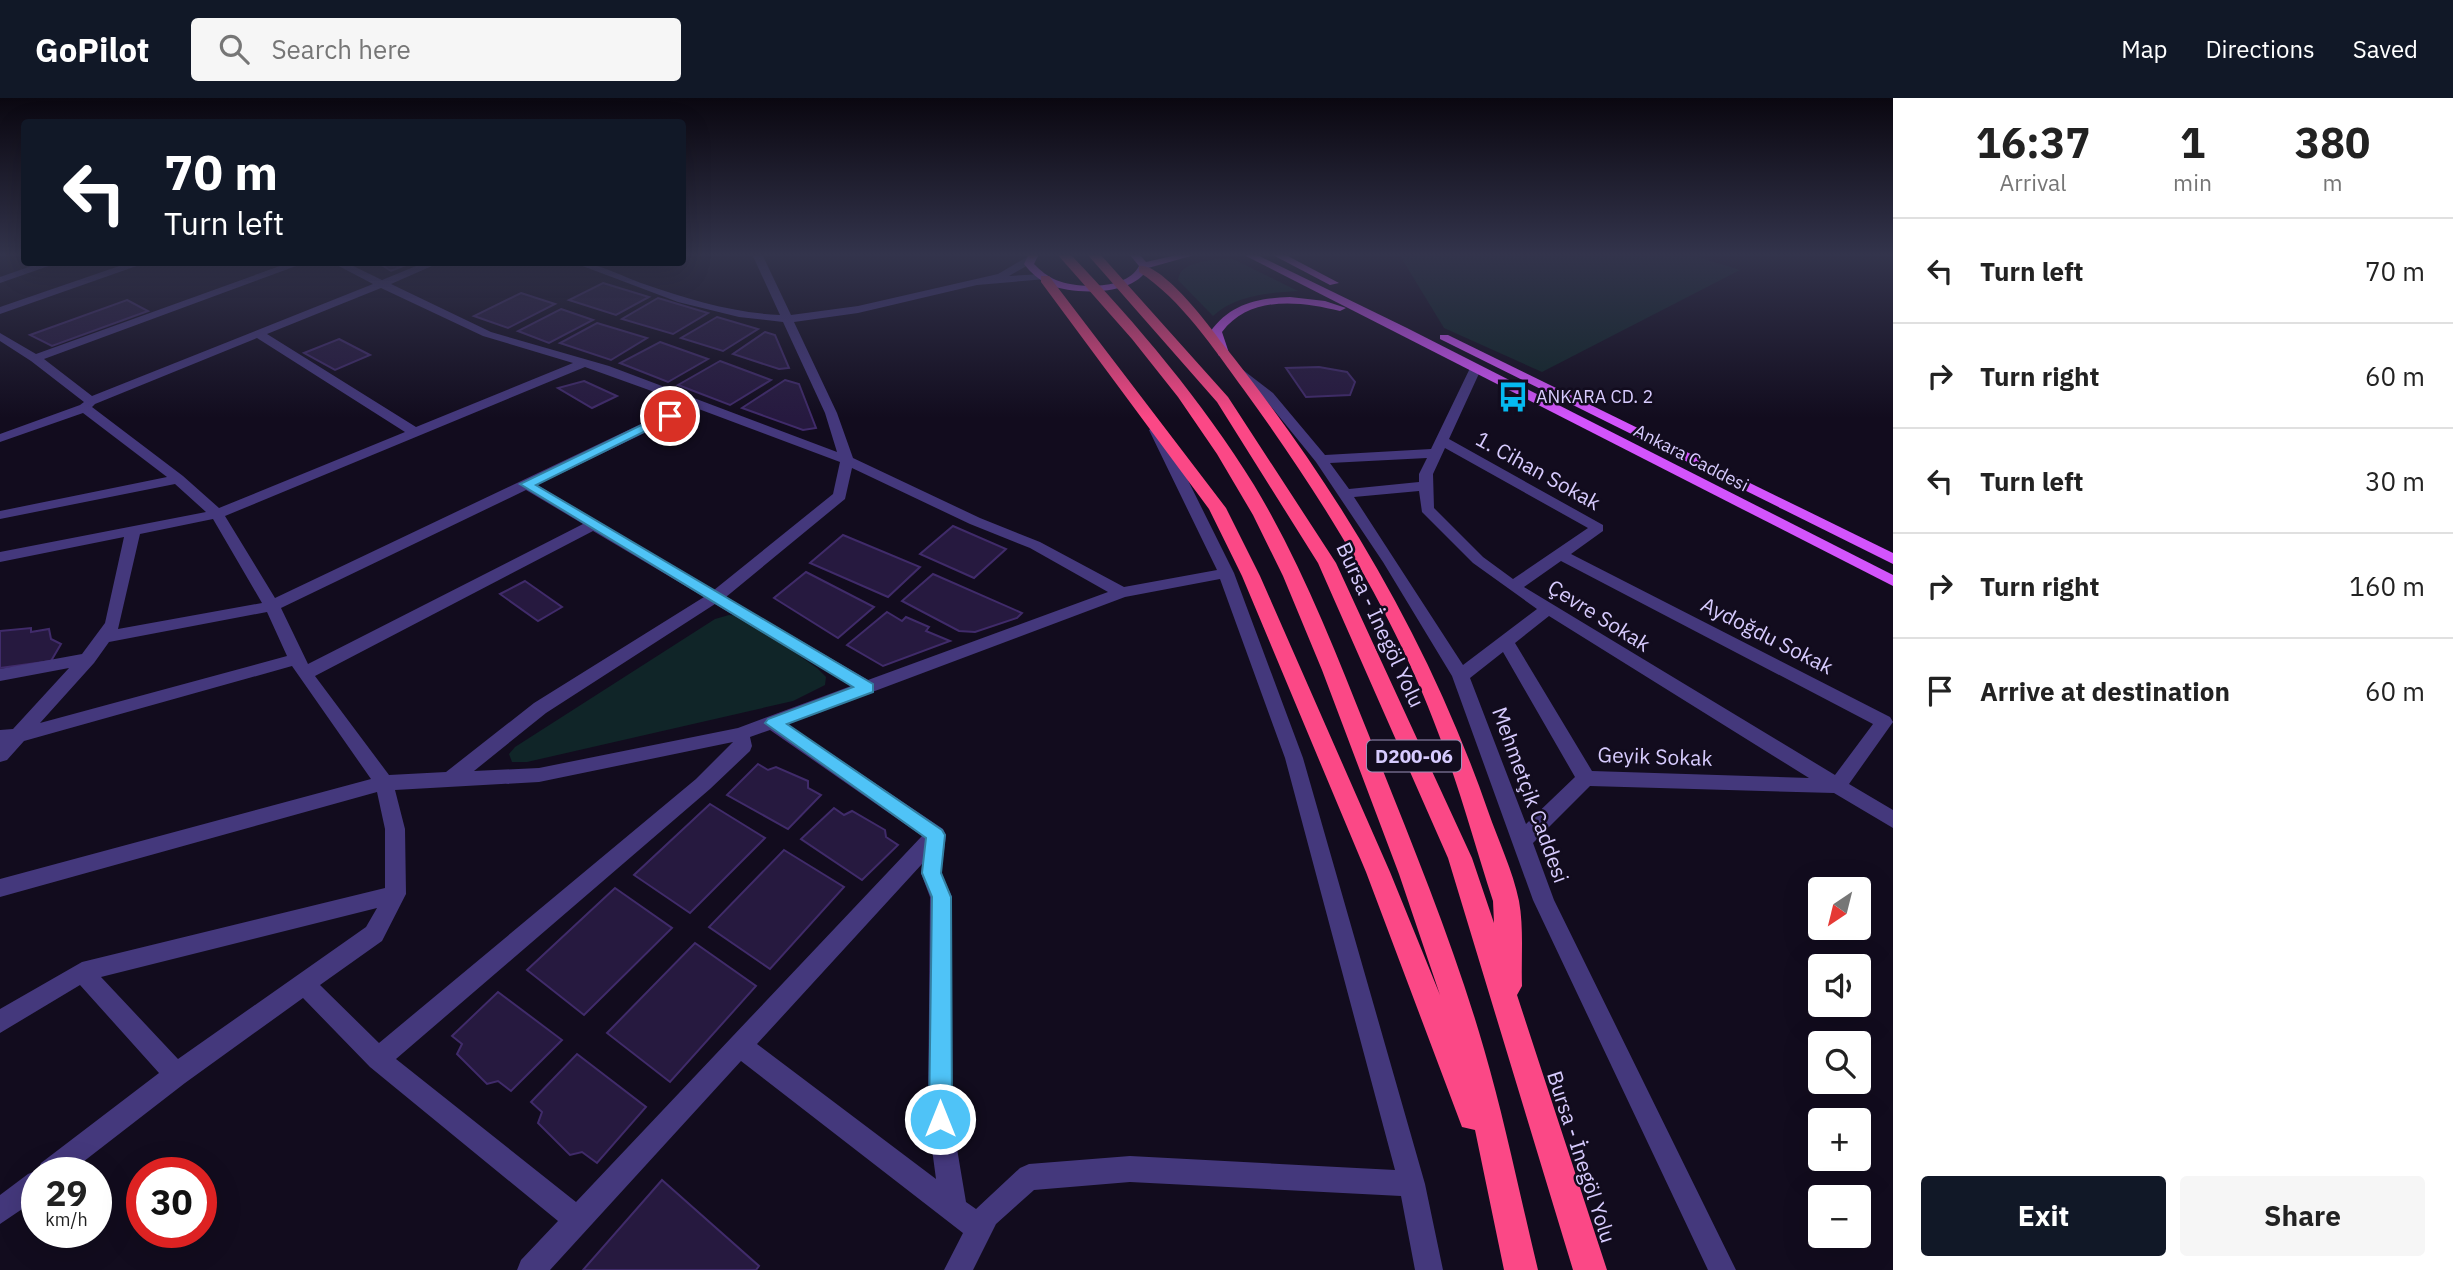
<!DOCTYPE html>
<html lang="en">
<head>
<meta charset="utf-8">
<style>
  body { margin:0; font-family:"IBM Plex Sans",sans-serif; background:#f6f6f6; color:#222; height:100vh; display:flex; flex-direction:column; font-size:26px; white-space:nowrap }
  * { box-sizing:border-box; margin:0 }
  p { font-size:23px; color:#767676 }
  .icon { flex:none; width:38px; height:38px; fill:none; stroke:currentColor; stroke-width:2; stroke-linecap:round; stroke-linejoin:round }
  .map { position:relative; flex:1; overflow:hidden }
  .details { display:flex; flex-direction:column; background:#fff; width:560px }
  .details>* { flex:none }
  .top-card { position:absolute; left:21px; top:21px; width:665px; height:147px; border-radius:7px; box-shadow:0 7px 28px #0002; background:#111827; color:#fff; overflow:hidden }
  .needle { width:46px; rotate:215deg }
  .controls { position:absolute; left:1808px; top:779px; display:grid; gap:14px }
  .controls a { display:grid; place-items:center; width:63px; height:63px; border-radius:7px; background:#fff; box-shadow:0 7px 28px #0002; font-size:35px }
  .speed { position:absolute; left:21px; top:1059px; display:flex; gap:14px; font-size:35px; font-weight:700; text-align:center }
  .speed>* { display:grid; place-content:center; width:91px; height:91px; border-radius:50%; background:#fff; box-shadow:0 7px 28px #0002; line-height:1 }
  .speed small { font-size:18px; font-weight:400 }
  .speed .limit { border:10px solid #d22; background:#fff; color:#111 }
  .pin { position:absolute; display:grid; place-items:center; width:60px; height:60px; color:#fff; margin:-30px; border:4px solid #fff; border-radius:50%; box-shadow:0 2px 7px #0007 }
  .me { position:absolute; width:77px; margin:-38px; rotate:0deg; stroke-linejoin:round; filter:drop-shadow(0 0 5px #0008) }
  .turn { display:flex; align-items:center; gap:24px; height:147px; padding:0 28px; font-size:32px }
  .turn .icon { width:91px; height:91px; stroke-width:2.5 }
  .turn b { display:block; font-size:49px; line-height:60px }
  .eta { display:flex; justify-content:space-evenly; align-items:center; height:119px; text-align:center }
  .eta b { font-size:42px; font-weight:700; line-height:49px }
  .cta { display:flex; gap:14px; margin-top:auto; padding:14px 28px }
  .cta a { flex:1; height:80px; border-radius:7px; background:#111827; color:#fff; font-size:28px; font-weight:700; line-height:80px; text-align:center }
  .cta a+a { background:#f6f6f6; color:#222 }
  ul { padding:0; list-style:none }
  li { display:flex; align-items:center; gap:21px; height:105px; padding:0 28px; border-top:2px solid #e0e0e0 }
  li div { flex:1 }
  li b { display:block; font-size:26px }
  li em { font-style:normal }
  header { display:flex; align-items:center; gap:42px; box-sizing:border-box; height:98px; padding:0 35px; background:#111827; color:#fff }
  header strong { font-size:33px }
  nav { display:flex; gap:38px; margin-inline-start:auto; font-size:24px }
  .search { width:490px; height:63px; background:#f6f6f6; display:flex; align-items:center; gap:18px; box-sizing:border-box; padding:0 24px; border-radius:7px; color:#767676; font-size:26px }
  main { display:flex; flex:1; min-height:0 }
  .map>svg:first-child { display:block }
</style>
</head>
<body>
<header>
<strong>GoPilot</strong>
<div class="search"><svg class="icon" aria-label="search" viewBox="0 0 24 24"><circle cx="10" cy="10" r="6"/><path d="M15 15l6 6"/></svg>Search here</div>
<nav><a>Map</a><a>Directions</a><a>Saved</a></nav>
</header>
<main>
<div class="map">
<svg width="1893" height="1172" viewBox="0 0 1893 1172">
  <rect width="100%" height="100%" fill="#120c1e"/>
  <g fill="#102528">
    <path d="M 1399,156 L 1688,156 L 1740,172 L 1542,274 L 1444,230 Z"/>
    <path d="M 1213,161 L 1233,161 L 1298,193 C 1268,195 1235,197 1213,218 L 1178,182 C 1180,166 1199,165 1213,161 Z"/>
    <path d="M 729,517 L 742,518 L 817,570 L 826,579 L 825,587 L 793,603 L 527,664 L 512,664 L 509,656 L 515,649 L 715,521 Z"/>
  </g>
  <g fill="#26193f" stroke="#402b6a" stroke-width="2">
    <path d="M 377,164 L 413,164 L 391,173 Z"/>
    <path d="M 603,185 L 649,199 L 616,217 L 569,202 Z"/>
    <path d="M 521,195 L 555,206 L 508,230 L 474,218 Z"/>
    <path d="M 658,200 L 708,215 L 673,236 L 622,221 Z"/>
    <path d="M 127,202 L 148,213 L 52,248 L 30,237 Z"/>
    <path d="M 561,211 L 593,222 L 549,245 L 518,233 Z"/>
    <path d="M 717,219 L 758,231 L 723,253 L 681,240 Z"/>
    <path d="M 597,225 L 647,240 L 611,262 L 560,245 Z"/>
    <path d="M 765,234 L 775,237 L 789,270 L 779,271 L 733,256 Z"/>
    <path d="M 339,241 L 370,257 L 335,272 L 304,255 Z"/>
    <path d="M 660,244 L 708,261 L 668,284 L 620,265 Z"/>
    <path d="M 720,263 L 771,282 L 730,307 L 678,287 Z"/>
    <path d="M 1319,269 L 1347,274 L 1355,284 L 1350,297 L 1306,299 L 1286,270 Z"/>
    <path d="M 785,282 L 799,286 L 816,330 L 803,332 L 742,310 Z"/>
    <path d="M 584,283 L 617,298 L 592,310 L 558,290 Z"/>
    <path d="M 953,428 L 1006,451 L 974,480 L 920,456 Z"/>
    <path d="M 843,437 L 920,469 L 888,499 L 810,465 Z"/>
    <path d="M 806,474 L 874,509 L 838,540 L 774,500 Z"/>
    <path d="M 933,476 L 1022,515 L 1017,520 L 975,534 L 959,533 L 902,503 Z"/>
    <path d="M 525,483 L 562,509 L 538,523 L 500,496 Z"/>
    <path d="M 887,514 L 902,523 L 906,519 L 929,529 L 926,533 L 950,543 L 883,568 L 847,547 Z"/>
    <path d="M 31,530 L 31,534 L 49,531 L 51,541 L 61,546 L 51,563 L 0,570 L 0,533 Z"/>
    <path d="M 758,666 L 768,672 L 776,669 L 808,683 L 808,690 L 821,697 L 788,731 L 727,697 Z"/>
    <path d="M 710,706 L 765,740 L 690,815 L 634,777 Z"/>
    <path d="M 834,710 L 844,717 L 852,713 L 885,732 L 886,739 L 898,747 L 862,782 L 801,741 Z"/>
    <path d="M 784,752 L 844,789 L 770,871 L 709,829 Z"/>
    <path d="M 615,790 L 672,830 L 584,917 L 527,872 Z"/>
    <path d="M 695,845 L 756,888 L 670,984 L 607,935 Z"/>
    <path d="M 498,894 L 562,942 L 511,993 L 498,983 L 487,986 L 457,956 L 462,946 L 452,938 Z"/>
    <path d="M 577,956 L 646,1009 L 597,1065 L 582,1054 L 570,1057 L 538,1025 L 542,1014 L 531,1004 Z"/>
    <path d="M 662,1082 L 759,1168 L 756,1172 L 583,1172 Z"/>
  </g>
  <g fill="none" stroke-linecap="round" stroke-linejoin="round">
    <g fill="#44387c" fill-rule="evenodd">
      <path d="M 752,156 L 762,156 L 791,217 L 858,208 L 998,176 L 1027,159 L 1035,159 L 1035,163 L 1009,178 L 1042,176 L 1046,177 L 1046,181 L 977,187 L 858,215 L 794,224 L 837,315 L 853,360 L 980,420 L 1040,444 L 1124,489 L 1217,472 L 1149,332 L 1156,328 L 1163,332 L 1234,475 L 1303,660 L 1425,1086 L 1443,1172 L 1415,1172 L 1401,1098 L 1130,1084 L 1034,1092 L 996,1126 L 973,1172 L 944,1172 L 963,1135 L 741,963 L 550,1172 L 517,1172 L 521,1162 L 558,1123 L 370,969 L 303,900 L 185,985 L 70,1074 L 37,1074 L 37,1101 L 0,1126 L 0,1097 L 28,1076 L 38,1072 L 41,1065 L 159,975 L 80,887 L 0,935 L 0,911 L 82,864 L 385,790 L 385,731 L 377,694 L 0,799 L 0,781 L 371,681 L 292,568 L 24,643 L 7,662 L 0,664 L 0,632 L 13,631 L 69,570 L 0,583 L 0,571 L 82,556 L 105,525 L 124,439 L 0,464 L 0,454 L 206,414 L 175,386 L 0,421 L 0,413 L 167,379 L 83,315 L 0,344 L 0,336 L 80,307 L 84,304 L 31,263 L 0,243 L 0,235 L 36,256 L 291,164 L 307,164 L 44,261 L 92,298 L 373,186 L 331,164 L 345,164 L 382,182 L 426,164 L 441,164 L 391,186 L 491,234 L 609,268 L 837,354 L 825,315 L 783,224 L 739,219 L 678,204 L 572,164 C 597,164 621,178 644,186 C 688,201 733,215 780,217 ZM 381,190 L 483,238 L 573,265 L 416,329 L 267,236 ZM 257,240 L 405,334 L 219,410 L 183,378 L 92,309 L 95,306 ZM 585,269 L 685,305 L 275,500 L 225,418 ZM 696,310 L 840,364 L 833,396 L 714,492 L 537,387 ZM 852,370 L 970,426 L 1030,450 L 1108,494 L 868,582 L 726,499 L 845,401 ZM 526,392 L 583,426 L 308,566 L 281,510 ZM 213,421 L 262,505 L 118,531 L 140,436 ZM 593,433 L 704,499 L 534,605 L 446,674 L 389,677 L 315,578 ZM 1220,481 L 1285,660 L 1395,1072 L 1130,1058 L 1029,1066 L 1020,1070 L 976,1111 L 966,1104 L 952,1021 L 952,799 L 941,775 L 946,737 L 943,731 L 787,626 L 1125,499 ZM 715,506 L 851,588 L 738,630 L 539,670 L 474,673 L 546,615 ZM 267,514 L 287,558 L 40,625 L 94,565 L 109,544 ZM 770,632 L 922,738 L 576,1104 L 396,961 L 710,691 L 750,653 L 752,648 L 750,639 ZM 733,644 L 696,681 L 379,945 L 320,887 L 382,843 L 406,796 L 405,731 L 395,692 L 539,684 ZM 922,766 L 921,775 L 930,799 L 928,1021 L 936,1081 L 757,946 ZM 377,810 L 366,829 L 178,961 L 101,879 Z"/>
      <path d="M 43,164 L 60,164 L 0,185 L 0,179 Z"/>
      <path d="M 131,164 L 148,164 L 0,216 L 0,209 Z"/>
      <path d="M 1472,266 L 1482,269 L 1449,341 L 1603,427 L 1603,433 L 1571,456 L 1890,619 L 1893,624 L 1849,686 L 1893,712 L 1893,730 L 1834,695 L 1590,688 L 1533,745 L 1554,802 L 1736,1172 L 1708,1172 L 1533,802 L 1452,578 L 1383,464 L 1316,364 L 1265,301 L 1233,275 L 1243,272 L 1273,295 L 1325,357 L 1431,351 ZM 1445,350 L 1588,430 L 1513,481 L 1483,459 L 1434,410 L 1433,376 ZM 1427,360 L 1419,376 L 1419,384 L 1349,391 L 1330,365 ZM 1419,393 L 1422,414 L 1473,465 L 1537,511 L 1463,567 L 1354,399 ZM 1561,463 L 1873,626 L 1835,677 L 1524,489 ZM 1549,518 L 1809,680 L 1592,673 L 1515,545 ZM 1503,554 L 1575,679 L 1526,726 L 1470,580 Z"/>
    </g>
    <g fill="#d354fc" fill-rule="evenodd">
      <path d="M 1029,156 L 1039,156 L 1034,166 C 1041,173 1047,178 1056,182 C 1078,191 1127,192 1139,168 L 1129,156 L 1139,156 L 1146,164 L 1181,156 L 1198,156 L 1148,170 C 1134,198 1075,197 1050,187 C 1039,182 1031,175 1024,166 Z"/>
      <path d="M 1242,156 L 1255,156 L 1407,230 L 1893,477 L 1893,488 Z"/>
      <path d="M 1271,156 L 1284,156 L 1339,185 L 1330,187 Z"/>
      <path d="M 1290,199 L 1325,203 L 1346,210 L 1340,213 C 1300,203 1250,197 1222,234 L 1229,255 L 1219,258 L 1210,234 C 1230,206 1257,200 1290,199 Z"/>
      <path d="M 1440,237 L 1448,237 L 1893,455 L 1893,466 L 1440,241 Z"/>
    </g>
    <g fill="#fb4886" fill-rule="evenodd">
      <path d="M 1024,156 L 1037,156 L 1038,157 L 1032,161 Z"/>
      <path d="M 1057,156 L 1070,156 C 1138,227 1202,303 1254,387 C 1301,465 1334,550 1368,635 C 1409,739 1453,843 1484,951 C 1505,1023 1520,1098 1538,1172 L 1504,1172 L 1475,1032 L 1462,1029 L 1366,774 L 1242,478 L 1209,411 L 1041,184 L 1041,178 L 1049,178 L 1226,410 L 1260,478 L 1390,774 L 1440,897 L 1399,776 L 1322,572 L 1283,478 L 1253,417 L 1217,356 L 1178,299 L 1132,241 Z"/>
      <path d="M 1087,156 L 1100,156 L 1228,299 L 1336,465 L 1472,760 L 1494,825 L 1493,803 C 1475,748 1460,691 1439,637 C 1395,516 1319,395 1244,292 C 1214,251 1181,201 1139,174 L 1139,168 C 1161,164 1209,227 1222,245 C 1336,387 1428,540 1488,713 C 1498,742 1513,773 1519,803 C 1524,830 1521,861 1522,888 L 1517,897 L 1607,1172 L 1573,1172 L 1448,760 L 1318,465 L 1217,304 Z"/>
    </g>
  </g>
  <linearGradient id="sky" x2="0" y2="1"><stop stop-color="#0a0710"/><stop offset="0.49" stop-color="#33344c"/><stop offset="1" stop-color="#33344c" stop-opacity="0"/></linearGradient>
  <rect width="1893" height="320" fill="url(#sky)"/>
  <path fill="#4fc3f7" stroke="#337fa1" stroke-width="2" d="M 666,315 L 676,318 L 536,387 L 873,586 L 873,594 L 787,626 L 942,732 L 945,737 L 941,775 L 951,799 L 952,1021 L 948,1029 L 940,1032 L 932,1029 L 929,1021 L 932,799 L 922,775 L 926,740 L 765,625 L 768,621 L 853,589 L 520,386 Z"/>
  <defs>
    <g id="bus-bare" transform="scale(2.415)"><path d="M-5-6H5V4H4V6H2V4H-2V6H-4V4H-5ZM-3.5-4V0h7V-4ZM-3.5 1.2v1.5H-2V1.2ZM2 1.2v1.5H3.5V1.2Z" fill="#05b9f0" stroke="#120c1e" stroke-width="2.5" paint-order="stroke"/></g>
  </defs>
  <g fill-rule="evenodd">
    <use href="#bus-bare" x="1513" y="299"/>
  </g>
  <g text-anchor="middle" stroke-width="5" stroke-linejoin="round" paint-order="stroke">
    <g font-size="18" fill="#d7cbfe" stroke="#120c1e" text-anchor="start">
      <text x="1536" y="305">ANKARA CD. 2</text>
    </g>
    <g font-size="18" fill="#d7cbfe" stroke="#120c1e">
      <text transform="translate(1691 360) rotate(27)" y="6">Ankara Caddesi</text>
    </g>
    <rect fill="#120c1e" stroke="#9c92bb" stroke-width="2" x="1367" y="642.5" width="94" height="31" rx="5"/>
    <g font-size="19" font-weight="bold" fill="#d7cbfe">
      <text x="1414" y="665">D200-06</text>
    </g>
    <g font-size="21" fill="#d7cbfe" stroke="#120c1e">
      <text transform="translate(1538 373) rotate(29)" y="7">1. Cihan Sokak</text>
      <text transform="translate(1599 518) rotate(32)" y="7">Çevre Sokak</text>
      <text transform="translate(1380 527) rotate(65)" y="7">Bursa - İnegöl Yolu</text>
      <text transform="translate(1767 538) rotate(27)" y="7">Aydoğdu Sokak</text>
      <text transform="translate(1655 659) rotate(2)" y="7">Geyik Sokak</text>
      <text transform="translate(1530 697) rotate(70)" y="7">Mehmetçik Caddesi</text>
      <text transform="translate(1581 1059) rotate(72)" y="7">Bursa - İnegöl Yolu</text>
    </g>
  </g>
</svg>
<div class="controls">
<a><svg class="needle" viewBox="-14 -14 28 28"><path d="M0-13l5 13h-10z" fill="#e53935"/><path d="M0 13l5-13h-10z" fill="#767676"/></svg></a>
<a><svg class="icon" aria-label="sound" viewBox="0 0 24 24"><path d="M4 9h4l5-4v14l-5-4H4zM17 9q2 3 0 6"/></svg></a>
<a><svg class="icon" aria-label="search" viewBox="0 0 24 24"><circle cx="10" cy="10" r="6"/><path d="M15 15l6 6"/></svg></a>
<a>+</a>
<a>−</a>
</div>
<div class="speed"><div>29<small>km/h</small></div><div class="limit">30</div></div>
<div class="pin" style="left:670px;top:318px;background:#d93025"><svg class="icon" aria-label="arrive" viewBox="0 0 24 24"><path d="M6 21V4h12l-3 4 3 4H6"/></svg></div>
<svg class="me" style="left:940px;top:1021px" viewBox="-20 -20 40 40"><circle r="17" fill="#4fc3f7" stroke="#fff" stroke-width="3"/><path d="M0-11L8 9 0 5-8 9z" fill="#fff"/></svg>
<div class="top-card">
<div class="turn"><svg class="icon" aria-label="left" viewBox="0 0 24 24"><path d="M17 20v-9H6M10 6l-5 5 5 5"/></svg><div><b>70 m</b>Turn left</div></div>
</div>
</div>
<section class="details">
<div class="eta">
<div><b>16:37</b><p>Arrival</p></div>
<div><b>1</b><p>min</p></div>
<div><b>380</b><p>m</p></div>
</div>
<ul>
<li><svg class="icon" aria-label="left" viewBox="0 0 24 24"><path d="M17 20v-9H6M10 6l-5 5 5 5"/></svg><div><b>Turn left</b></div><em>70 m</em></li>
<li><svg class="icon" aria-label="right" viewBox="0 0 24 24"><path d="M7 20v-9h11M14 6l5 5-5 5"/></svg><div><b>Turn right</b></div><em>60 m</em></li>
<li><svg class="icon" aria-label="left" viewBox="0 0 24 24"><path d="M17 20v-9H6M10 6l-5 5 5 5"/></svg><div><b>Turn left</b></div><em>30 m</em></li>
<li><svg class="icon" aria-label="right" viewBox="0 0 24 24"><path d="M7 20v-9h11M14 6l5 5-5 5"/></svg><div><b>Turn right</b></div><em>160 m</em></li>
<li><svg class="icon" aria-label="arrive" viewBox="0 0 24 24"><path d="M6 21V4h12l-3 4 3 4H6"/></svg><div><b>Arrive at destination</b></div><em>60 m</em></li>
</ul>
<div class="cta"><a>Exit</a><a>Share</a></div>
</section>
</main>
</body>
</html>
